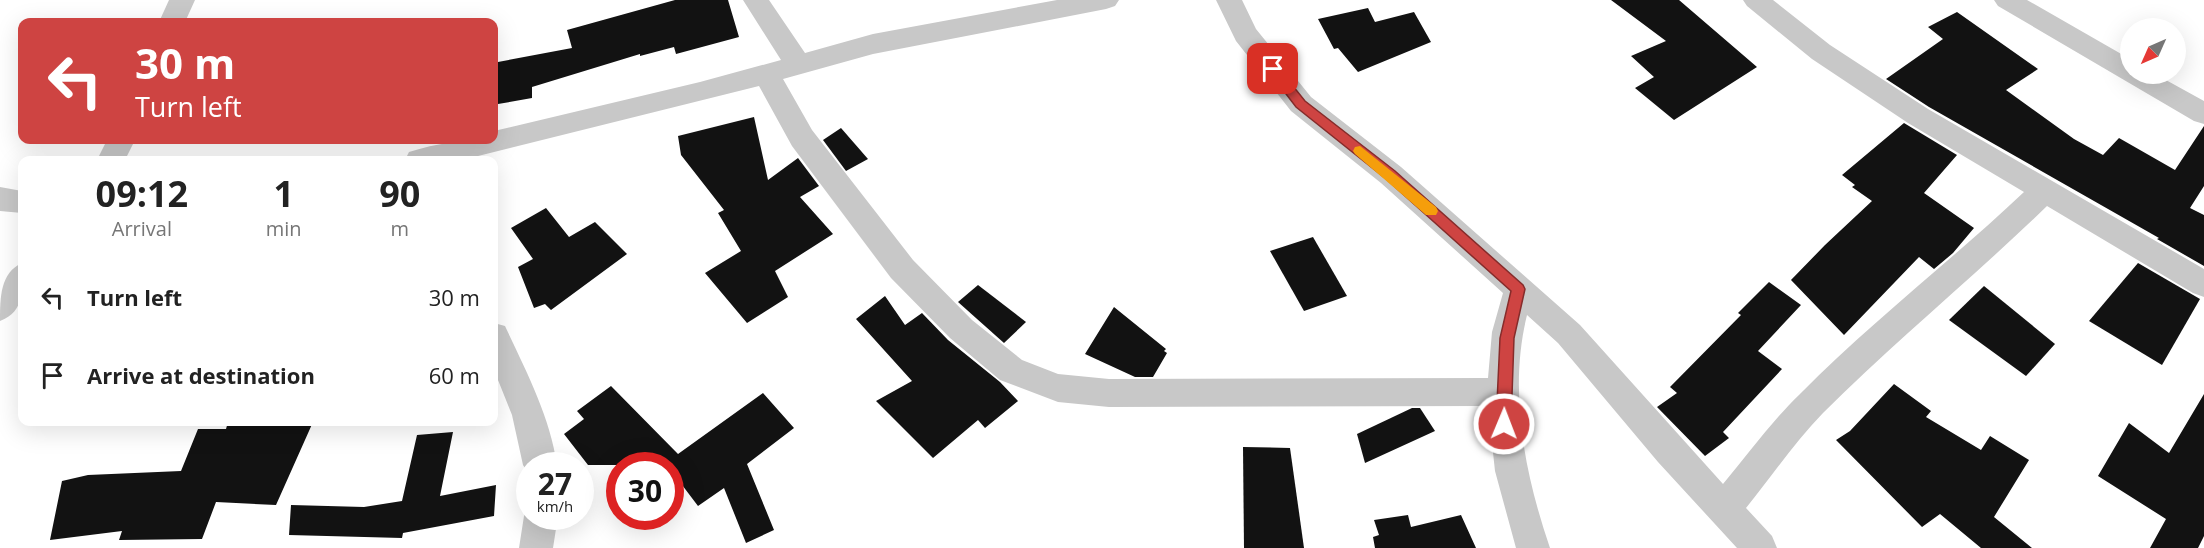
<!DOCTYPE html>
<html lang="en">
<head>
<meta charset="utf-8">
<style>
  body { margin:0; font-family:"Open Sans",sans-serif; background:#f2f2f2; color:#222; height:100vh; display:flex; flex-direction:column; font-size:22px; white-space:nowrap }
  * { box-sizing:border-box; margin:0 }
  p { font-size:20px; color:#767676 }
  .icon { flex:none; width:33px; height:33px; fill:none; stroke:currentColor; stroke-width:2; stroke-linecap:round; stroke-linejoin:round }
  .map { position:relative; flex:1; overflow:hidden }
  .drawer { position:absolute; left:18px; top:156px; width:480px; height:270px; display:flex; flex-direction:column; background:#fff; border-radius:12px; box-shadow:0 6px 24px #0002 }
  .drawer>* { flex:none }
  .guide { position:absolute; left:18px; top:18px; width:480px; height:126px; border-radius:12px; box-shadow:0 6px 24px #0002; background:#ce4442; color:#fff; overflow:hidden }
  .needle { width:39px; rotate:225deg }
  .fabs { position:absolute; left:2120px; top:18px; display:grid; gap:12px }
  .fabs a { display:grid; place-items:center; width:66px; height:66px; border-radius:50%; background:#fff; box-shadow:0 6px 24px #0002; font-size:30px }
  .speed { position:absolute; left:516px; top:452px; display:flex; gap:12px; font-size:30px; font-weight:700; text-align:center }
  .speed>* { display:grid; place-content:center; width:78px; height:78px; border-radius:50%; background:#fff; box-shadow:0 6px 24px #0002; line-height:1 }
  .speed small { font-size:15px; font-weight:400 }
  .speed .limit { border:9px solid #d22; background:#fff; color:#111 }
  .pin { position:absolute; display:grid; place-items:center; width:51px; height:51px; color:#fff; margin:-26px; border-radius:12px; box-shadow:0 3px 9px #0006 }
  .me { position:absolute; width:66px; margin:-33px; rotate:1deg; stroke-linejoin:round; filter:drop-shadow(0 0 4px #0008) }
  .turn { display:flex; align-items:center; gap:21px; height:126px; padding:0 18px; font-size:27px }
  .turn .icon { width:78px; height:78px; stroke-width:2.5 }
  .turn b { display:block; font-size:42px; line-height:51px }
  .eta { display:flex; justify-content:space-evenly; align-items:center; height:102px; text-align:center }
  .eta b { font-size:36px; font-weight:700; line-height:42px }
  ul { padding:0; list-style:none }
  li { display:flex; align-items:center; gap:18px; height:78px; padding:0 18px }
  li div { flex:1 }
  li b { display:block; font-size:22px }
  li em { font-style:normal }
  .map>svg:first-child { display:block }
</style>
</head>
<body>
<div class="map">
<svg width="2204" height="548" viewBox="0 0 2204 548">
  <rect width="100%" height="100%" fill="#fff"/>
  <g fill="#121212">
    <path d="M 675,0 L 728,0 L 739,37 L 676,54 L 674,47 L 640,56 L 640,54 L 532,87 L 532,98 L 498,104 L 498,62 L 572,48 L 567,30 Z"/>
    <path d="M 1611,0 L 1679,0 L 1757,67 L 1674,120 L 1635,88 L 1654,77 L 1631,56 L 1666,41 Z"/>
    <path d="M 1368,8 L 1375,22 L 1414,12 L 1431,42 L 1358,72 L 1338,48 L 1334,49 L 1318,19 Z"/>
    <path d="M 1957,12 L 2038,69 L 2006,90 L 2074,139 L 2103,155 L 2119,138 L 2175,170 L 2204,126 L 2204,186 L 2190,208 L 2204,215 L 2204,266 L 2157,239 L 2159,238 L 1929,107 L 1886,79 L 1943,39 L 1928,27 Z"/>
    <path d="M 754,117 L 768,180 L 798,158 L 819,186 L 800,197 L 833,234 L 775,271 L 788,297 L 747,323 L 705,273 L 741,251 L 718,213 L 724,210 L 681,155 L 678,136 Z"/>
    <path d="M 1904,123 L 1957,155 L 1924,193 L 1974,228 L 1953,253 L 1934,269 L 1919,257 L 1844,335 L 1791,280 L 1825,245 L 1872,201 L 1852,187 L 1855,185 L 1842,175 Z"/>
    <path d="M 841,128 L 868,159 L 846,171 L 823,140 Z"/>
    <path d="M 546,208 L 569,237 L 595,222 L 627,254 L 551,310 L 545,304 L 534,308 L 518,267 L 533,259 L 511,228 Z"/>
    <path d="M 1313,237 L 1347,296 L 1304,311 L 1270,251 Z"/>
    <path d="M 2138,263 L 2200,299 L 2162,365 L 2089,321 Z"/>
    <path d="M 1769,282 L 1801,305 L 1758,351 L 1782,369 L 1723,432 L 1729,438 L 1705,456 L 1657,407 L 1677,393 L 1670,387 L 1741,315 L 1738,313 Z"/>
    <path d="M 978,285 L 1026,322 L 1004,343 L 958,302 Z"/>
    <path d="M 1984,286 L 2055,344 L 2026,376 L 1949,320 Z"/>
    <path d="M 885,296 L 905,325 L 922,313 L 948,340 L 1000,382 L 1018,401 L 985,428 L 978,420 L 933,458 L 876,401 L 912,381 L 856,319 Z"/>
    <path d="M 1114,307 L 1166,349 L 1164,351 L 1167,353 L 1153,377 L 1135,377 L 1085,354 Z"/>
    <path d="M 1894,384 L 1931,411 L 1926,417 L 1981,450 L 1990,436 L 2029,460 L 1994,517 L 2032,548 L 1981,548 L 1940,514 L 1922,527 L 1836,440 L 1850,431 Z"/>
    <path d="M 611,386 L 678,454 L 763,393 L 794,428 L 747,464 L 774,530 L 746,543 L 724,488 L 698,506 L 670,469 L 670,465 L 588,465 L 564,434 L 584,419 L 577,411 Z"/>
    <path d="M 2204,394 L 2204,536 L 2198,548 L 2150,548 L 2166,519 L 2098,476 L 2129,423 L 2169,453 Z"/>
    <path d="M 1412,408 L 1420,408 L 1435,431 L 1365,463 L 1357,434 Z"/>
    <path d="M 228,422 L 313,422 L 276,505 L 216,502 L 202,539 L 119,540 L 122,531 L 50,540 L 62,481 L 88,475 L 181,471 L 198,429 L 226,429 Z"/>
    <path d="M 453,432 L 440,496 L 496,485 L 494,516 L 403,533 L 402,538 L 289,535 L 291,505 L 364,507 L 402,501 L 417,435 Z"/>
    <path d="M 1243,447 L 1290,448 L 1304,548 L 1244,548 Z"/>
    <path d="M 1408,515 L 1411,527 L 1461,515 L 1476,548 L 1375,548 L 1373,537 L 1379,535 L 1374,520 Z"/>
  </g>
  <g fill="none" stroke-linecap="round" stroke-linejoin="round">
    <g fill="#c8c8c8" fill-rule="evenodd">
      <path d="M 169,0 L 195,0 L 185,22 L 159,22 Z"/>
      <path d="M 743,0 L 769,0 L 805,53 L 873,34 L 1057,0 L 1119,0 L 1115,6 L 1106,9 L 873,54 L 783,79 L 812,130 L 913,260 L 972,320 L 1022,360 L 1058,374 L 1109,379 L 1488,378 L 1492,332 L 1503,293 L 1381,183 L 1291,111 L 1236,41 L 1216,0 L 1242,0 L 1256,29 L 1311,97 L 1401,167 L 1580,325 L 1723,484 C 1748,454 1772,421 1800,394 C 1871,322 1951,261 2024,192 L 1908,123 L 1812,59 L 1747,6 L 1743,0 L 1773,0 L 1830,45 L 1928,109 L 2204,269 L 2204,297 L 2193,293 L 2047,206 C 1974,277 1895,341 1823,413 C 1795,442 1771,477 1746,508 L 1772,536 L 1777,548 L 1737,548 L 1658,462 L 1558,343 L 1527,315 C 1508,392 1525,475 1550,548 L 1516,548 L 1495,471 L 1488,406 L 1109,407 L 1058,402 L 1000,380 L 950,338 L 891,278 L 792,146 L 759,86 L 462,160 L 405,160 L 409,152 C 437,143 464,140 494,140 L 494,131 L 700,82 L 781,60 Z"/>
      <path d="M 1994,0 L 2027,0 L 2130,59 L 2130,74 L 2155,74 L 2204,101 L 2204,124 L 2194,121 L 1998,6 Z"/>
      <path d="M 107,140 L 135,140 L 125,160 L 97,160 Z"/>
      <path d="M 0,187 L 22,191 L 22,213 L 0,211 Z"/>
      <path d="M 22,263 C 24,286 25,312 0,321 C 0,298 0,273 22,263 Z"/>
      <path d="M 494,323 L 505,326 C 526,371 550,416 557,465 L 530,465 L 530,476 L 523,465 L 512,415 L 494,370 Z"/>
      <path d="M 529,505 L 530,516 L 558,516 L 553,548 L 519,548 L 524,516 Z"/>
    </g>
  </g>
  <path fill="#ce4442" stroke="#862c2b" stroke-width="1.5" d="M 1273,64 L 1277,66 L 1305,101 L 1395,171 L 1523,285 L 1525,289 L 1514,338 L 1511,424 L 1509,429 L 1504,431 L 1499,429 L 1496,424 L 1500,338 L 1511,291 L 1386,179 L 1296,107 L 1267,69 Z"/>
  <path fill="#f59e0b" d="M 1360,146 L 1436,207 L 1438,211 L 1436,215 L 1426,215 L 1355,154 L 1353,151 L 1355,147 Z"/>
</svg>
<div class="fabs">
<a><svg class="needle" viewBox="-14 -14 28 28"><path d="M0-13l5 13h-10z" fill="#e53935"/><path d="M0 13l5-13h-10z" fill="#767676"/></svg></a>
</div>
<div class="speed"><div>27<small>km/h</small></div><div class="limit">30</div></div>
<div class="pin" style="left:1273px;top:69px;background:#d93025"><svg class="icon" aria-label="arrive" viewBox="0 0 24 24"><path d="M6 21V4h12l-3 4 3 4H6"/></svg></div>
<svg class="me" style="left:1504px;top:424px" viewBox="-20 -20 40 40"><circle r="17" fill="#ce4442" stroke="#fff" stroke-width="3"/><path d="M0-11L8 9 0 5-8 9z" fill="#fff"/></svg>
<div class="guide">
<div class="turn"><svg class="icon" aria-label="left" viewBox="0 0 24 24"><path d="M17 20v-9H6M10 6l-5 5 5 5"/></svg><div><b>30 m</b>Turn left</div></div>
</div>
<section class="drawer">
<div class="eta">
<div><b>09:12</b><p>Arrival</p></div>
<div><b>1</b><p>min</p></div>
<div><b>90</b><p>m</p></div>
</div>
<ul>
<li><svg class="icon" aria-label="left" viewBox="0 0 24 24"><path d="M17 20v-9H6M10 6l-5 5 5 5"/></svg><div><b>Turn left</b></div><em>30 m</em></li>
<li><svg class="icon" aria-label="arrive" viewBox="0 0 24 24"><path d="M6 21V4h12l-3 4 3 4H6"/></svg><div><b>Arrive at destination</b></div><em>60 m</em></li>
</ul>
</section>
</div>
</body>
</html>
